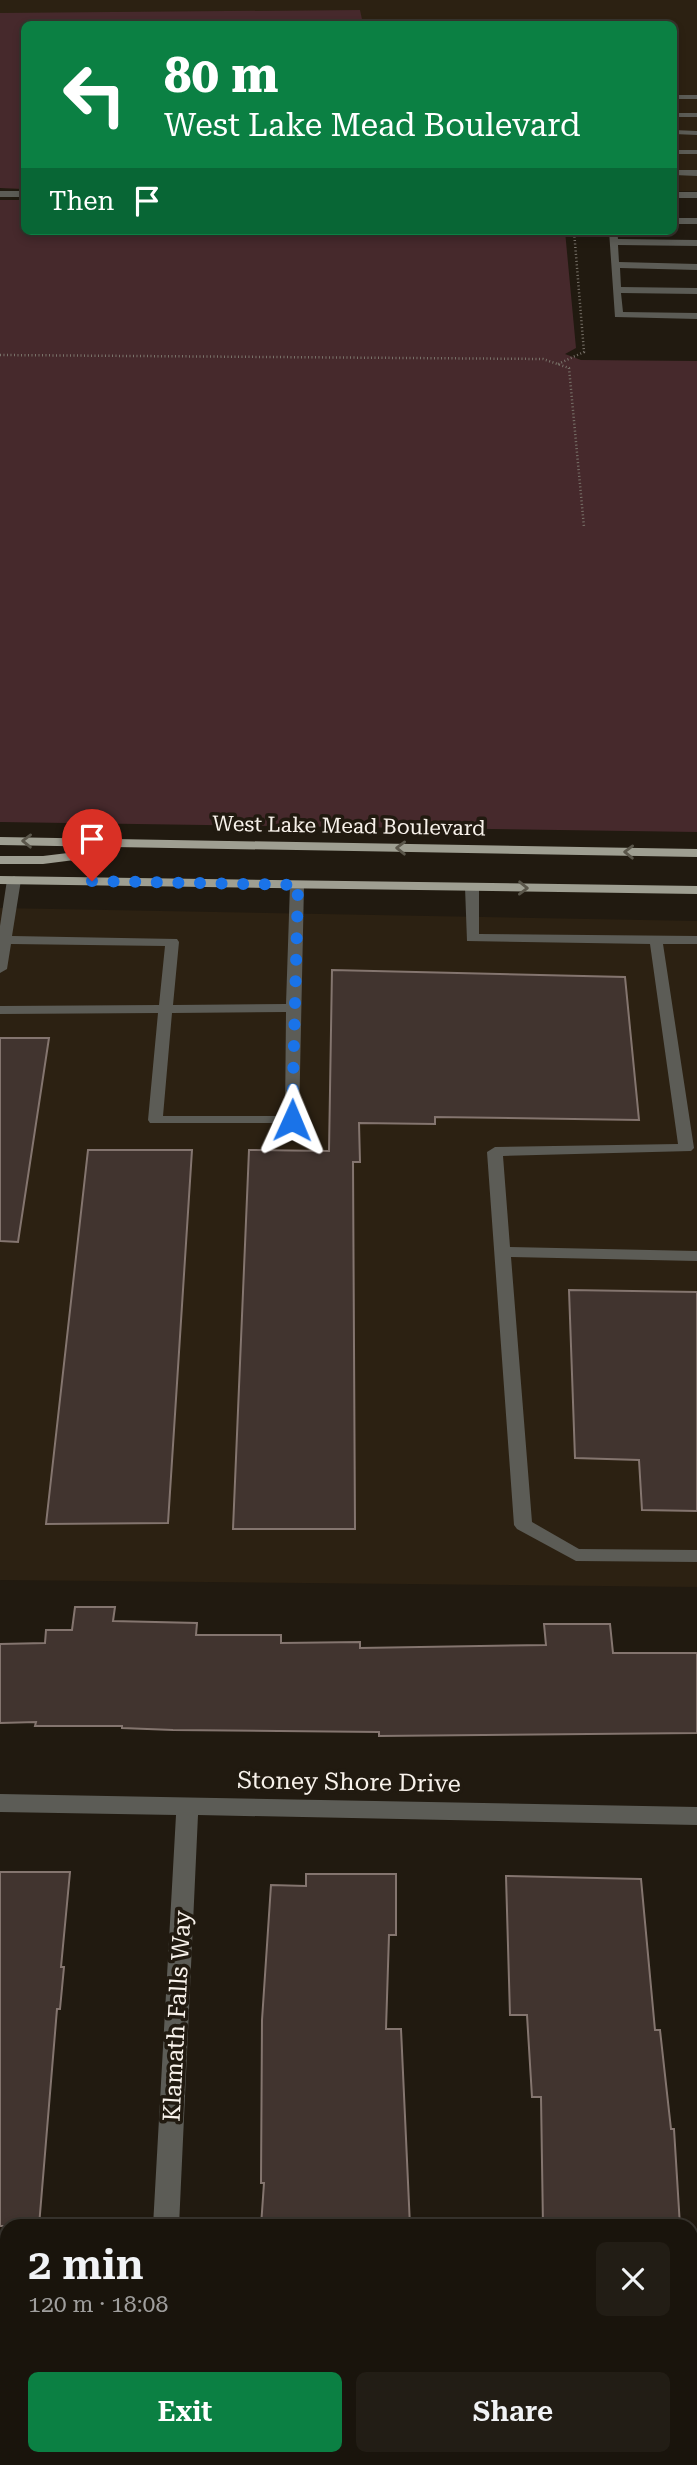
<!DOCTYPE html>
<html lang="en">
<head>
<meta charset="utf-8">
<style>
  body { margin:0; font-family:"Roboto Serif",serif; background:#221d15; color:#f1f3f6; height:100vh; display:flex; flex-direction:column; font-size:26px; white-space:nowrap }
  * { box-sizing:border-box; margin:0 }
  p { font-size:23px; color:#9f9e9d }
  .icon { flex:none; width:38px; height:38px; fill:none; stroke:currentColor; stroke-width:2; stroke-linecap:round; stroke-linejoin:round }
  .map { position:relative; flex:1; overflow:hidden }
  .panel { position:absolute; left:0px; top:2219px; width:698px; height:247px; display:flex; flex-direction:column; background:#19140c; border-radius:21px 21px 0 0; box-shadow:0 4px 10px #0003,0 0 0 2px #37332d }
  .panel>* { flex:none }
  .guide { position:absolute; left:21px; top:21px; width:656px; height:214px; border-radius:10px; box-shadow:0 4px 10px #0003,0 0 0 2px #37332d; background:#0b8043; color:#fff; overflow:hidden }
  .pin { position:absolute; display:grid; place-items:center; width:60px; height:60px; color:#fff; margin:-72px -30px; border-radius:50% 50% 50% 0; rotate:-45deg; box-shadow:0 0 7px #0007 }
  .pin .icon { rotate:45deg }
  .me { position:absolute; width:77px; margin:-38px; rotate:1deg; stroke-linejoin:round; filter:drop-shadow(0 0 5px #0008) }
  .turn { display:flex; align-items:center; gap:24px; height:147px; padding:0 28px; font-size:32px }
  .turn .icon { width:91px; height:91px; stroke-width:2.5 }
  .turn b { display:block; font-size:49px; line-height:60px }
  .then { display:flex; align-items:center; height:66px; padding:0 28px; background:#0003; gap:14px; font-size:26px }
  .round { display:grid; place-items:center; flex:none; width:74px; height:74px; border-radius:10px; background:#221d15 }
  .headline { display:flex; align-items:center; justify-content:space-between; height:119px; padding:0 28px }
  h1 { font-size:42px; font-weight:600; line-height:52px }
  .primary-button { display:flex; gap:14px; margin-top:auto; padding:14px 28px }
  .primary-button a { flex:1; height:80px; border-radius:10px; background:#0b8043; color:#fff; font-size:28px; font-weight:600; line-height:80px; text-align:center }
  .primary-button a+a { background:#221d15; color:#f1f3f6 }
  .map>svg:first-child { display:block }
</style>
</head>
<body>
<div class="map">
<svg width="697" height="2465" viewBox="0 0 697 2465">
  <rect width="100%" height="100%" fill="#211a10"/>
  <g fill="#2c2112">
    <path d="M 0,0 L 697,0 L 697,191 L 674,191 L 674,24 L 24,24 L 24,189 L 0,188 Z"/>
    <path d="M 0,908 L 697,921 L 697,1587 L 0,1580 Z"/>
  </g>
  <g fill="#46292c">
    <path d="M 360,10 L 363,24 L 24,24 L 24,189 L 0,188 L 0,13 Z"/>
    <path d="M 0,200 L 24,200 L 24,231 L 565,231 L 576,348 L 565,354 L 581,360 L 697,361 L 697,832 L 0,822 Z"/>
  </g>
  <g fill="#41342f" stroke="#84756f" stroke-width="2">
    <path d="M 332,970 L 625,977 L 639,1120 L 435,1117 L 435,1124 L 359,1123 L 360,1162 L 353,1162 L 355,1529 L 233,1529 L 249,1150 L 329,1151 Z"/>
    <path d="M 0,1038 L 49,1038 L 18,1242 L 0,1241 Z"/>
    <path d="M 88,1150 L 192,1150 L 168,1523 L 46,1524 Z"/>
    <path d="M 569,1290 L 697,1292 L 697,1511 L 642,1510 L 639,1460 L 575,1458 Z"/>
    <path d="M 75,1607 L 115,1607 L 113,1621 L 197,1623 L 196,1635 L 281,1635 L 281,1643 L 360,1642 L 360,1648 L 546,1645 L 544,1624 L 610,1624 L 613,1653 L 697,1653 L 697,1733 L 379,1736 L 379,1732 L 173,1730 L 122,1728 L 122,1726 L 35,1726 L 36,1722 L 0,1723 L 0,1644 L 45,1643 L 46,1630 L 72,1630 Z"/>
    <path d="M 0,1872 L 70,1872 L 61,1967 L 64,1967 L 60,2009 L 57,2009 L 39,2226 L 0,2226 Z"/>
    <path d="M 306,1874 L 396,1874 L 396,1935 L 389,1935 L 386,2029 L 401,2029 L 410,2226 L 261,2226 L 264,2183 L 261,2183 L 262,2020 L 271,1885 L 306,1886 Z"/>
    <path d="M 506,1876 L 641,1879 L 655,2030 L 660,2030 L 671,2129 L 674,2129 L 680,2226 L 543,2226 L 541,2097 L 532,2097 L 527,2015 L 510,2015 Z"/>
  </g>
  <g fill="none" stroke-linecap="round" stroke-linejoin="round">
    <g stroke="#79736a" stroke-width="2.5" stroke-dasharray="1 2.5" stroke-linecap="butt">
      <path d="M 0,355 L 543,359 L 569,368 L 584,527"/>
      <path d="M 558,364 L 584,352 L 574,231"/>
    </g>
    <g fill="#5c5c56" fill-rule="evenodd">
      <rect x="674" y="95" width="23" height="4"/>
      <rect x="674" y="113" width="23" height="4"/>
      <path d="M 674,130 L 697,131 L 697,135 L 674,134 Z"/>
      <rect x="674" y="150" width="23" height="4"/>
      <path d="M 697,170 L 697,176 L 674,175 L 674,170 Z"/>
      <rect x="674" y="218" width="23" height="6"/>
      <path d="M 609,231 L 617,231 L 618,239 L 697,240 L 697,246 L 618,245 L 619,262 L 697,264 L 697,270 L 620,268 L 621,287 L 697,288 L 697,294 L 621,293 L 623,312 L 697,313 L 697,319 L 615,317 Z"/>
      <path d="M 14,876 L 21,880 L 12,936 L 177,939 L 179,942 L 173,1005 L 286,1004 L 290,885 L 292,882 L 302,882 L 304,885 L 299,1120 L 297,1123 L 150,1123 L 148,1120 L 158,1013 L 0,1014 L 0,1006 L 159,1005 L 165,946 L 11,944 L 7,969 L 0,973 L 0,926 L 7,880 ZM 286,1012 L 285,1116 L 163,1116 L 172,1013 Z"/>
      <path d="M 472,883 L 479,887 L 479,934 L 697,936 L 697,944 L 663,944 L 694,1148 L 691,1151 L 503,1156 L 510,1247 L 697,1251 L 697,1261 L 511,1257 L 532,1522 L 579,1549 L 697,1550 L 697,1562 L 576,1561 L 517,1529 L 514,1525 L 487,1152 L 495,1147 L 678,1144 L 650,944 L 467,941 L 465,887 Z"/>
    </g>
    <g fill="#5c5c56" fill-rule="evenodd">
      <rect x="0" y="191" width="24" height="6"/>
      <rect x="674" y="192" width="23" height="6"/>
      <path d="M 0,1794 L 697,1807 L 697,1825 L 198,1815 L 179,2226 L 153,2226 L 176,1815 L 0,1812 Z"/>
      <path d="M 141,2459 L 167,2459 L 167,2465 L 139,2465 Z"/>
    </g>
    <g fill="#9f9f92" fill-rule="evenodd">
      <path d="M 0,837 L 697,849 L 697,857 L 0,845 Z"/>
      <path d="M 109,848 L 114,849 L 116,852 L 114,855 L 43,864 L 0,864 L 0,856 L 43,856 Z"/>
      <path d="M 0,876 L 697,886 L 697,894 L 0,884 Z"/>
    </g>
  </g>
  <defs><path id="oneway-chevron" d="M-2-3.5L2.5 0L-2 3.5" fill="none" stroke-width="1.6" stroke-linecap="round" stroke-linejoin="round" transform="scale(1.75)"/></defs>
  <g stroke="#5a564a">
    <use href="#oneway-chevron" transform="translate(27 841) rotate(-179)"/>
    <use href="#oneway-chevron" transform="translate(401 848) rotate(-179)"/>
    <use href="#oneway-chevron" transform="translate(629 852) rotate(-179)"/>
    <use href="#oneway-chevron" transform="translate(523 888) rotate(1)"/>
  </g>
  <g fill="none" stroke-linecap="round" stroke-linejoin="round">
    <path stroke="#1a73e8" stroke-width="12" stroke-dasharray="0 21.6" d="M 92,881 L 298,885 L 292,1120"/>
  </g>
  <g text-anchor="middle" stroke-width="7" stroke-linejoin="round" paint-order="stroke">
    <g font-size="21" fill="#f8f2eb" stroke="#211a10">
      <text transform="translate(349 826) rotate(1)" y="7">West Lake Mead Boulevard</text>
    </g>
    <g font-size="24" fill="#f8f2eb" stroke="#211a10">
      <text transform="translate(349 1782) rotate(1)" y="8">Stoney Shore Drive</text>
      <text transform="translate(177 2016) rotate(-87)" y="8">Klamath Falls Way</text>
    </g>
  </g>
</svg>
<div class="pin" style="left:92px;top:881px;background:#d93025"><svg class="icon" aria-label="arrive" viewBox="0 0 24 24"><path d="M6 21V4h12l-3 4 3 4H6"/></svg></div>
<svg class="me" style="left:292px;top:1120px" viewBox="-20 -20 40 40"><path d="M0-17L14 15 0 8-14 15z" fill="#1a73e8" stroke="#fff" stroke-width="4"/></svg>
<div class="guide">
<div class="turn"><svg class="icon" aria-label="left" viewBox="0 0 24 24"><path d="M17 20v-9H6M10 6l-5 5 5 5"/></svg><div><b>80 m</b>West Lake Mead Boulevard</div></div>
<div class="then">Then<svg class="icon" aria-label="arrive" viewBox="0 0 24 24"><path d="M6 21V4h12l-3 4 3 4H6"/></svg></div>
</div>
<section class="panel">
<div class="headline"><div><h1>2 min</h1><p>120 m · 18:08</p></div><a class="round"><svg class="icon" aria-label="close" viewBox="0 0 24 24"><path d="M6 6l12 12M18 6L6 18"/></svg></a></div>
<div class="primary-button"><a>Exit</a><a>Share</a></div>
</section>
</div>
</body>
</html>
